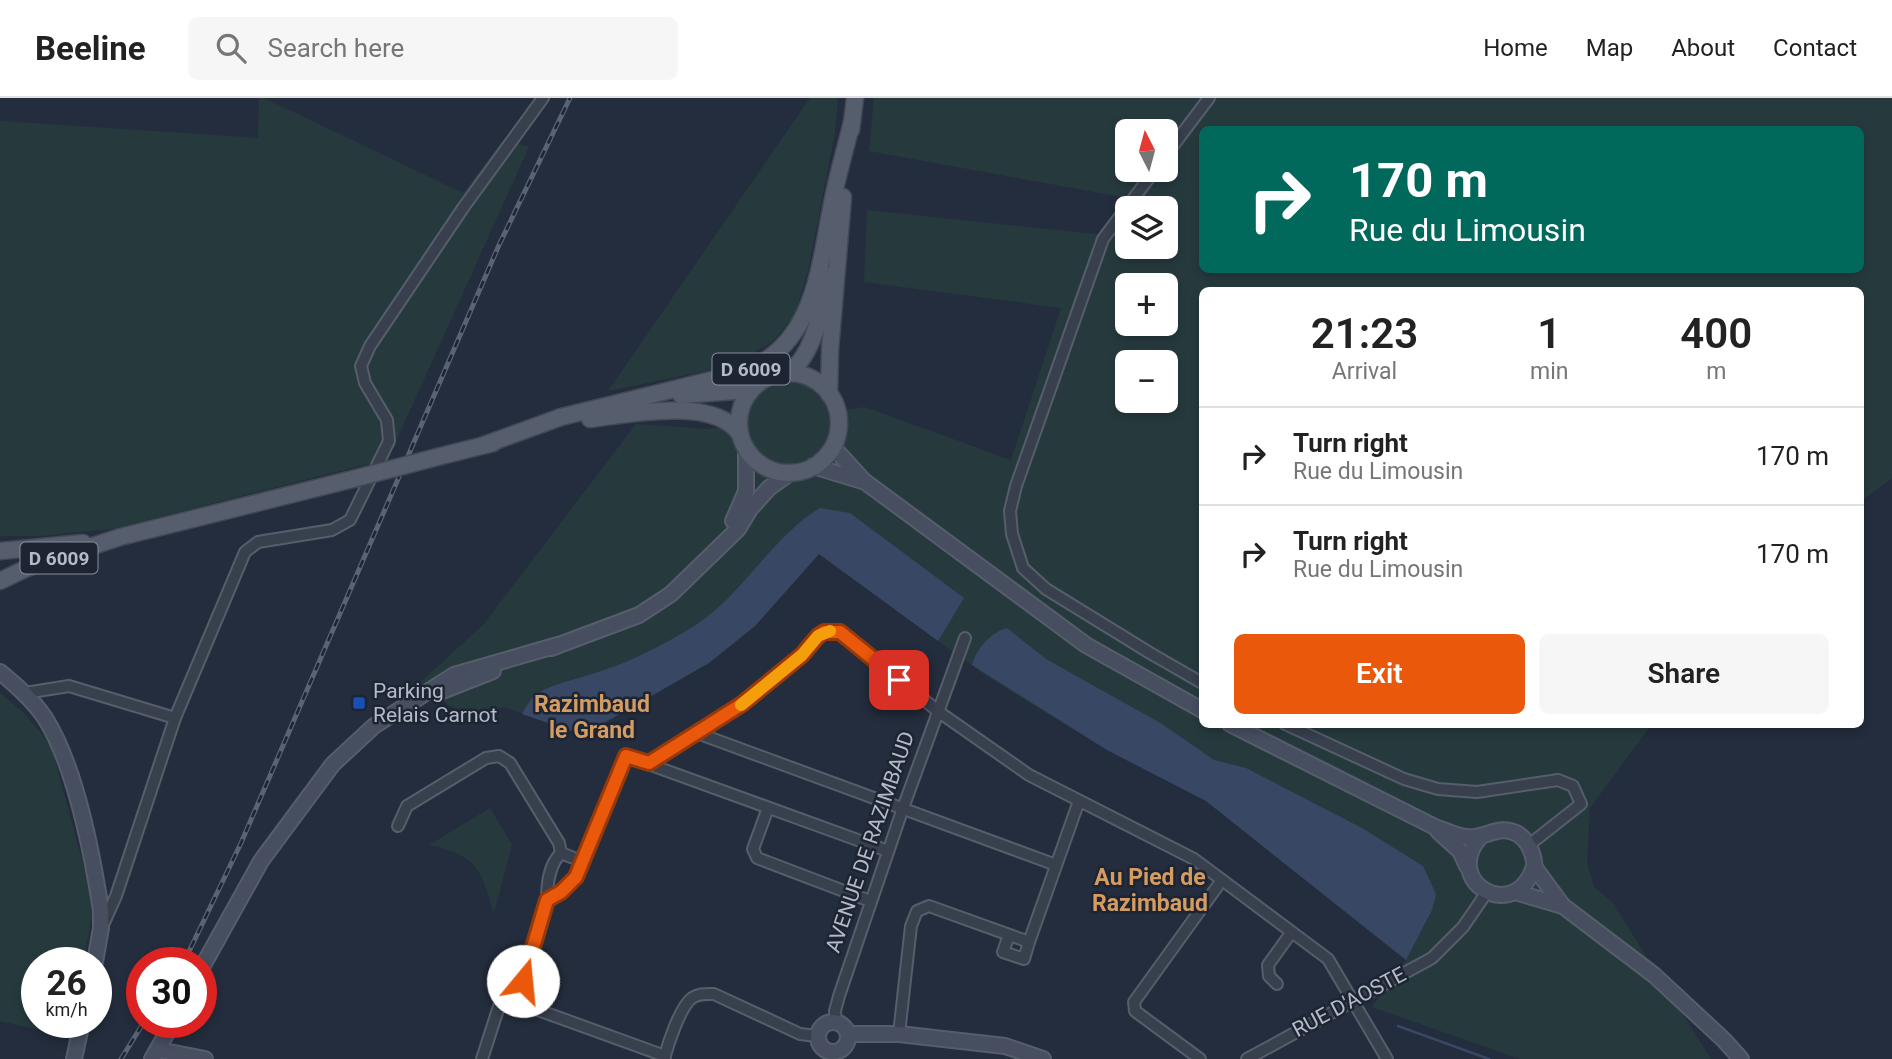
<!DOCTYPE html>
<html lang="en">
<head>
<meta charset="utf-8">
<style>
  body { margin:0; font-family:Roboto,sans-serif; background:#f6f6f6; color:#222; height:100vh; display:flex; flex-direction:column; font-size:26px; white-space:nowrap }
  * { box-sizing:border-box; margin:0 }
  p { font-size:23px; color:#767676 }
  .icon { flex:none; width:38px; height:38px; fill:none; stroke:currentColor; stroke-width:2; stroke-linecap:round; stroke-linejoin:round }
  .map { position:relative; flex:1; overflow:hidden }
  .side { position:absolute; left:1199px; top:189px; width:665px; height:441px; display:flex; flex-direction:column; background:#fff; border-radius:10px; box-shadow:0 4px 10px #0003 }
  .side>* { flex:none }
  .hud { position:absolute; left:1199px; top:28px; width:665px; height:147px; border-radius:10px; box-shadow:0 4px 10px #0003; background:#00695c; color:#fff; overflow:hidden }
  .needle { width:46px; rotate:354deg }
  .controls { position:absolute; left:1115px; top:21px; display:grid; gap:14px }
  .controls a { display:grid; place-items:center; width:63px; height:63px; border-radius:10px; background:#fff; box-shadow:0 4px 10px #0003; font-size:35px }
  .speed { position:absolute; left:21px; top:849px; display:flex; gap:14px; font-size:35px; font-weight:700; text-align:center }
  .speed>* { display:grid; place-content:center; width:91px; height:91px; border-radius:50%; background:#fff; box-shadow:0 4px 10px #0003; line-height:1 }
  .speed small { font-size:18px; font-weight:400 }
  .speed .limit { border:10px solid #d22; background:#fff; color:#111 }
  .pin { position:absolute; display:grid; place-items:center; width:60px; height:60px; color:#fff; margin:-30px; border-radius:14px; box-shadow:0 4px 10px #0006 }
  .me { position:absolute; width:77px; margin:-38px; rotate:17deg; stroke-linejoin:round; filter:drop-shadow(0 0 5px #0008) }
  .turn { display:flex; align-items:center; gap:24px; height:147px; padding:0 35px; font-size:32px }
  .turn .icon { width:91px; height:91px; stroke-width:2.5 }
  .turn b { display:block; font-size:49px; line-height:60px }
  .eta { display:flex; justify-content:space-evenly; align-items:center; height:119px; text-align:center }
  .eta b { font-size:42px; font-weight:600; line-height:49px }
  .button { display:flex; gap:14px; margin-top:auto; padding:14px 35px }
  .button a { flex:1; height:80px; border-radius:10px; background:#ea580c; color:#fff; font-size:28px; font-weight:600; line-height:80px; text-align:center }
  .button a+a { background:#f6f6f6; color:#222 }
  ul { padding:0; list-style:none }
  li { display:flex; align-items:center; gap:21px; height:98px; padding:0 35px; border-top:2px solid #e0e0e0 }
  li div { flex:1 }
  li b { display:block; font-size:26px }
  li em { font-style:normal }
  header { display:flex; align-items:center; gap:42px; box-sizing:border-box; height:98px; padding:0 35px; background:#fff; border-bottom:2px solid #e0e0e0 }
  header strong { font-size:33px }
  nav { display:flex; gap:38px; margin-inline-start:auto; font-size:24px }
  .search { width:490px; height:63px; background:#f6f6f6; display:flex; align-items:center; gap:18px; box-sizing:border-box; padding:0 24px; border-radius:10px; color:#767676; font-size:26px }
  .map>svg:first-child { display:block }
</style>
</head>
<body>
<header>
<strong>Beeline</strong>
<div class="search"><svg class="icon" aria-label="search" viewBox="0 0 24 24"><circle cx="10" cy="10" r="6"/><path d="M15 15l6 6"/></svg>Search here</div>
<nav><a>Home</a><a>Map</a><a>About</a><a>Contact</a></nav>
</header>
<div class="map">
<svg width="1892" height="961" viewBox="0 0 1892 961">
  <rect width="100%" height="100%" fill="#242d3d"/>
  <g fill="#263a3e" fill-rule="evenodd">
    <path d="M 259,0 L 264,0 L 463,95 L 503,42 L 529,49 L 388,361 L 111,431 L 40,438 L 0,438 L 0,23 L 258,40 Z"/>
    <path d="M 810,0 L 838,0 L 835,35 L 808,173 L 795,217 L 773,243 L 730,268 L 608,293 Z"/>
    <path d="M 874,0 L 1892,0 L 1892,380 L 1860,404 L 1860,192 L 1202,192 L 1202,626 L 1643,626 L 1649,630 L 1590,710 L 1587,764 L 1594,789 L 1612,804 L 1711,961 L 1520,961 L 1372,909 L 1406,862 L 1206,703 L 1107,652 L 988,579 L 819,456 L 755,528 L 709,565 L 583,637 L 504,609 L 472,619 L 415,589 L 483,527 L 636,326 L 709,331 L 745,326 C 751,275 811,266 831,314 L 865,309 L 1011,362 L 1061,210 L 864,184 L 867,112 L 1104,137 L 1128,100 L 869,53 ZM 1202,32 L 1860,32 L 1860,172 L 1202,172 ZM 1127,33 L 1166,33 L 1166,72 L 1127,72 ZM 1127,110 L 1166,110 L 1166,149 L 1127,149 ZM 1127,187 L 1166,187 L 1166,226 L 1127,226 ZM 1127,264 L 1166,264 L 1166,303 L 1127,303 Z"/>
    <path d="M 0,595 L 24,615 L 51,647 L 94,807 L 83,864 L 37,864 L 37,924 L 71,924 L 68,939 L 0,923 Z"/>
    <path d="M 490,710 L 512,746 L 494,815 C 480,769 478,758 429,747 Z"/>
  </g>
  <g fill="#384764">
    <path d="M 820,410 L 850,415 L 964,500 L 938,543 L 819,456 L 755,528 L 709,565 L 583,637 L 522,616 C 526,609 532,598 538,595 C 554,585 586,579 604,572 C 635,562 664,546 691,530 C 742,499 770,440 820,410 Z"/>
    <path d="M 1007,530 L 1046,561 L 1162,626 L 1214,662 L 1246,670 L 1362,730 L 1423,768 L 1436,796 L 1432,812 L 1406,862 L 1206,703 L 1107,652 L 972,567 C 977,550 990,535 1007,530 Z"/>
  </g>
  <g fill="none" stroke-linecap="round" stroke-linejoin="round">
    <path stroke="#384764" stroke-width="2.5" d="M 1398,928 L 1489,961"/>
    <g stroke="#565d6b" stroke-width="14">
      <g id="street">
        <path d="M 1166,57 L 1209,0"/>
        <path d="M 1155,72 L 1103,141 L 1016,388 L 1010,413 L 1012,436 L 1023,470 L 1046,491 L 1150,555 L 1202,585"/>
        <path d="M 25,595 L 69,588 L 175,620"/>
        <path d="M 1285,626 L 1404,681 L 1438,691 L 1477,694 L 1558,682 L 1573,688 L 1581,706 L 1529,747"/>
        <path d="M 697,635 L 1056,767"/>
        <path d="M 649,665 L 742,606 L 802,557 L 818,538 L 824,534 L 840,534 L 939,614 L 1029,677 L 1194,761 L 1328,861 L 1387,961"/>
        <path d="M 768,710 L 753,751 L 757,760 L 870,803"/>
        <path d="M 398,728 L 407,708 L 486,660 L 499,658 L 510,665 L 559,745 L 561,755"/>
        <path d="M 561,755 L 581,763 C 575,782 565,792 547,802 C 547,785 549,767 561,755 Z"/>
        <path d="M 581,763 L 626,658 L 888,753"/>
        <path d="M 103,827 L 116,798 L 175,620 L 245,454 L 258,444 L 332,432 L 350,422 L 389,343 L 387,322 L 365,285 L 361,268 L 370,248 L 463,110 L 543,0"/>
        <path d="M 1009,837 L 1003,854 L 1024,861 L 1029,844"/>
        <path d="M 1277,886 L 1269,878 L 1268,867 L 1291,835"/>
        <path d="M 516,904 L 547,802"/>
        <path d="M 836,924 L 835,913 L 839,898 L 903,710 L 965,540"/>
        <path d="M 899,936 L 911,828 L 917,813 L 929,808 L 1029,844 L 1079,703"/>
        <path d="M 482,961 L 502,899 L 665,958"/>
        <path d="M 664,961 C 668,946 680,909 692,900 C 699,895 706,896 714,896 L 800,936 L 817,938"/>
        <path d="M 1200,961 L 1135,913 L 1134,904 L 1222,782"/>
        <path d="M 1247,961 L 1432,860 L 1463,829 L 1487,794"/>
      </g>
    </g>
    <g stroke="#565d6b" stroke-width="18">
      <g id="secondary">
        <path d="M 833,349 L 864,383 L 1086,547 L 1202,612"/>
        <path d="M 813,368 L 862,383"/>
        <path d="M 733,423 L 746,393 L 746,351"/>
        <path d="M 551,550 L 639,517 L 671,496 L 738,431 L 750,411 L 769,390 L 790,375"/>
        <path d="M 0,574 C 17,588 33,602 45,620 C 76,669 92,755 101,812 L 101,830 L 95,864"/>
        <path d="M 437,595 L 493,573"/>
        <path d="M 1230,626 L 1435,729 C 1445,732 1456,738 1466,739 C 1485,742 1498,725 1518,736 C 1527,742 1532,752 1534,763 C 1535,769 1533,772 1530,778 C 1507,822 1442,781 1481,738"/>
        <path d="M 1438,733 L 1460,753 L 1467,768"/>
        <path d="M 1535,770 L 1563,808 L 1654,877 L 1724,942 L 1741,961"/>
        <path d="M 1515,794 L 1563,808"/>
        <path d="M 201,871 L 261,763 L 333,666 L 374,628 L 454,577 L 558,547"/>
        <circle cx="833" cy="939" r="15"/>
        <path d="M 848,936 L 899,936 L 1005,948 L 1043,961"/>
        <path d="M 159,952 L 205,961"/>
        <path d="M 74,961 L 82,924"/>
        <path d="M 152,961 L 173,924"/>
      </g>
    </g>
    <g stroke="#414856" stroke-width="19">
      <g id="primary">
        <path d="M 851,32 L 855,0"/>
        <path d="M 788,275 C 815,257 821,209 830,178"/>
        <circle cx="789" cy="325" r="50"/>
        <path d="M 829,296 L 830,252 L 843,99"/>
        <path d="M 681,297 L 735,293 L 755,288"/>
        <path d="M 590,321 C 630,316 714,298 740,336"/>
        <path d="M 484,347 L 561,319 L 740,275 C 818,248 819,165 834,96 C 839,72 846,48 852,24"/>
        <path d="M 441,358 L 493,345"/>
        <path d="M 0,453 L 83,445"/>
        <path d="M 0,483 L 27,470 L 120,439 L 353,381"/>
      </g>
    </g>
    <use href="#street" stroke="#383f4d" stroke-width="10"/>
    <use href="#secondary" stroke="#464e60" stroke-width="14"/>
    <use href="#primary" stroke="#565e6d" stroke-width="16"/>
    <g stroke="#5a6374" stroke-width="5">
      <g id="rail">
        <path d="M 184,864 L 241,745 L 499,147 L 570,0"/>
        <path d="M 121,961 L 144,924"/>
      </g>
    </g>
    <use href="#rail" stroke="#1d2432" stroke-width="2.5" stroke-dasharray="8" stroke-linecap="butt"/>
    <g stroke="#414856" stroke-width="19" stroke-linecap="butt">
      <path id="primary-bridge" d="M 353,381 L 441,358"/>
    </g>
    <use href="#primary-bridge" stroke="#565e6d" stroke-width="16"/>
  </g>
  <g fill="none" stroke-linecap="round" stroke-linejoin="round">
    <g stroke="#983908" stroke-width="18">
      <path id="route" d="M 523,883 L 547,802 L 561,794 L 576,779 L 626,658 L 649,665 L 742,606 L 802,557 L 818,538 L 824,534 L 840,534 L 899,582"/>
    </g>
    <use href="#route" stroke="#ea580c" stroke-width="12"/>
    <path stroke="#f59e0b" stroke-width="12" d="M 741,607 L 802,557 L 818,538 L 830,533"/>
  </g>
  <rect fill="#1a4fb4" stroke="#1d2432" stroke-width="2.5" x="352" y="598" width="14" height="14" rx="3.5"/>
  <g text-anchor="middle" stroke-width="5" stroke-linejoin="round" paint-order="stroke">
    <g fill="#1d2432" stroke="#878d9c" stroke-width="2">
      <rect x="712.5" y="255.5" width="77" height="31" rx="5"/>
      <rect x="20.5" y="444.5" width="77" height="31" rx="5"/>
    </g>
    <g font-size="19" font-weight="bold" fill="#b4bac9">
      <text x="751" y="278">D 6009</text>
      <text x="59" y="467">D 6009</text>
    </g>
    <g font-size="21" fill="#b4bac9" stroke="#1d2432" text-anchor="start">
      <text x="373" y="600">Parking<tspan x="373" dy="24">Relais Carnot</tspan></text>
    </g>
    <g font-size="21" fill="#b4bac9" stroke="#1d2432">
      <text transform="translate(870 744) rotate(-71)" y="7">AVENUE DE RAZIMBAUD</text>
      <text transform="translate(1349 904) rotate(-28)" y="7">RUE D'AOSTE</text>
    </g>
    <g font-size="23" font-weight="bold" fill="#d49c63" stroke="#1d2432">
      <text x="592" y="614">Razimbaud<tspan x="592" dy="26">le Grand</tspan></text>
      <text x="1150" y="787">Au Pied de<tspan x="1150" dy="26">Razimbaud</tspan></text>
    </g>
  </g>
</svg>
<div class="controls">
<a><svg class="needle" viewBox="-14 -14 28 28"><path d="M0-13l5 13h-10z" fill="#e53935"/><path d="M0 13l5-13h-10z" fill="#767676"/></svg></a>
<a><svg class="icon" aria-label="layers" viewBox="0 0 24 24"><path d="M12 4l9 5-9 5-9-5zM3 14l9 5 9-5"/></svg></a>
<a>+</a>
<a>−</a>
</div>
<div class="speed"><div>26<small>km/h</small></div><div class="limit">30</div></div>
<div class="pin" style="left:899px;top:582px;background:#d93025"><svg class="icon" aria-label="arrive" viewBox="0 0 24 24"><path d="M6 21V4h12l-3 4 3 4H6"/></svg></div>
<svg class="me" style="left:523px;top:883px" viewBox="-20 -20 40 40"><circle r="19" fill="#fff"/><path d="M0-13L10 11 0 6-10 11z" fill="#ea580c"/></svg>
<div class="hud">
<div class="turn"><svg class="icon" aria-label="right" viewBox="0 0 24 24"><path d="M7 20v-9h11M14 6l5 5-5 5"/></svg><div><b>170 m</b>Rue du Limousin</div></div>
</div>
<section class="side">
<div class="eta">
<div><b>21:23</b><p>Arrival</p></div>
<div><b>1</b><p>min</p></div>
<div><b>400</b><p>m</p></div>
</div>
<ul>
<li><svg class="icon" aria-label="right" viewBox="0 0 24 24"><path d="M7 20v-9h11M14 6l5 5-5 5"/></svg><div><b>Turn right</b><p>Rue du Limousin</p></div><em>170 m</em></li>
<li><svg class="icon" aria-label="right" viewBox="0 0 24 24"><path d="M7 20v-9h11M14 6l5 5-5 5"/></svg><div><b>Turn right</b><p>Rue du Limousin</p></div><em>170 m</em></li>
</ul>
<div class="button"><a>Exit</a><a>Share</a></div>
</section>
</div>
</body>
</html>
